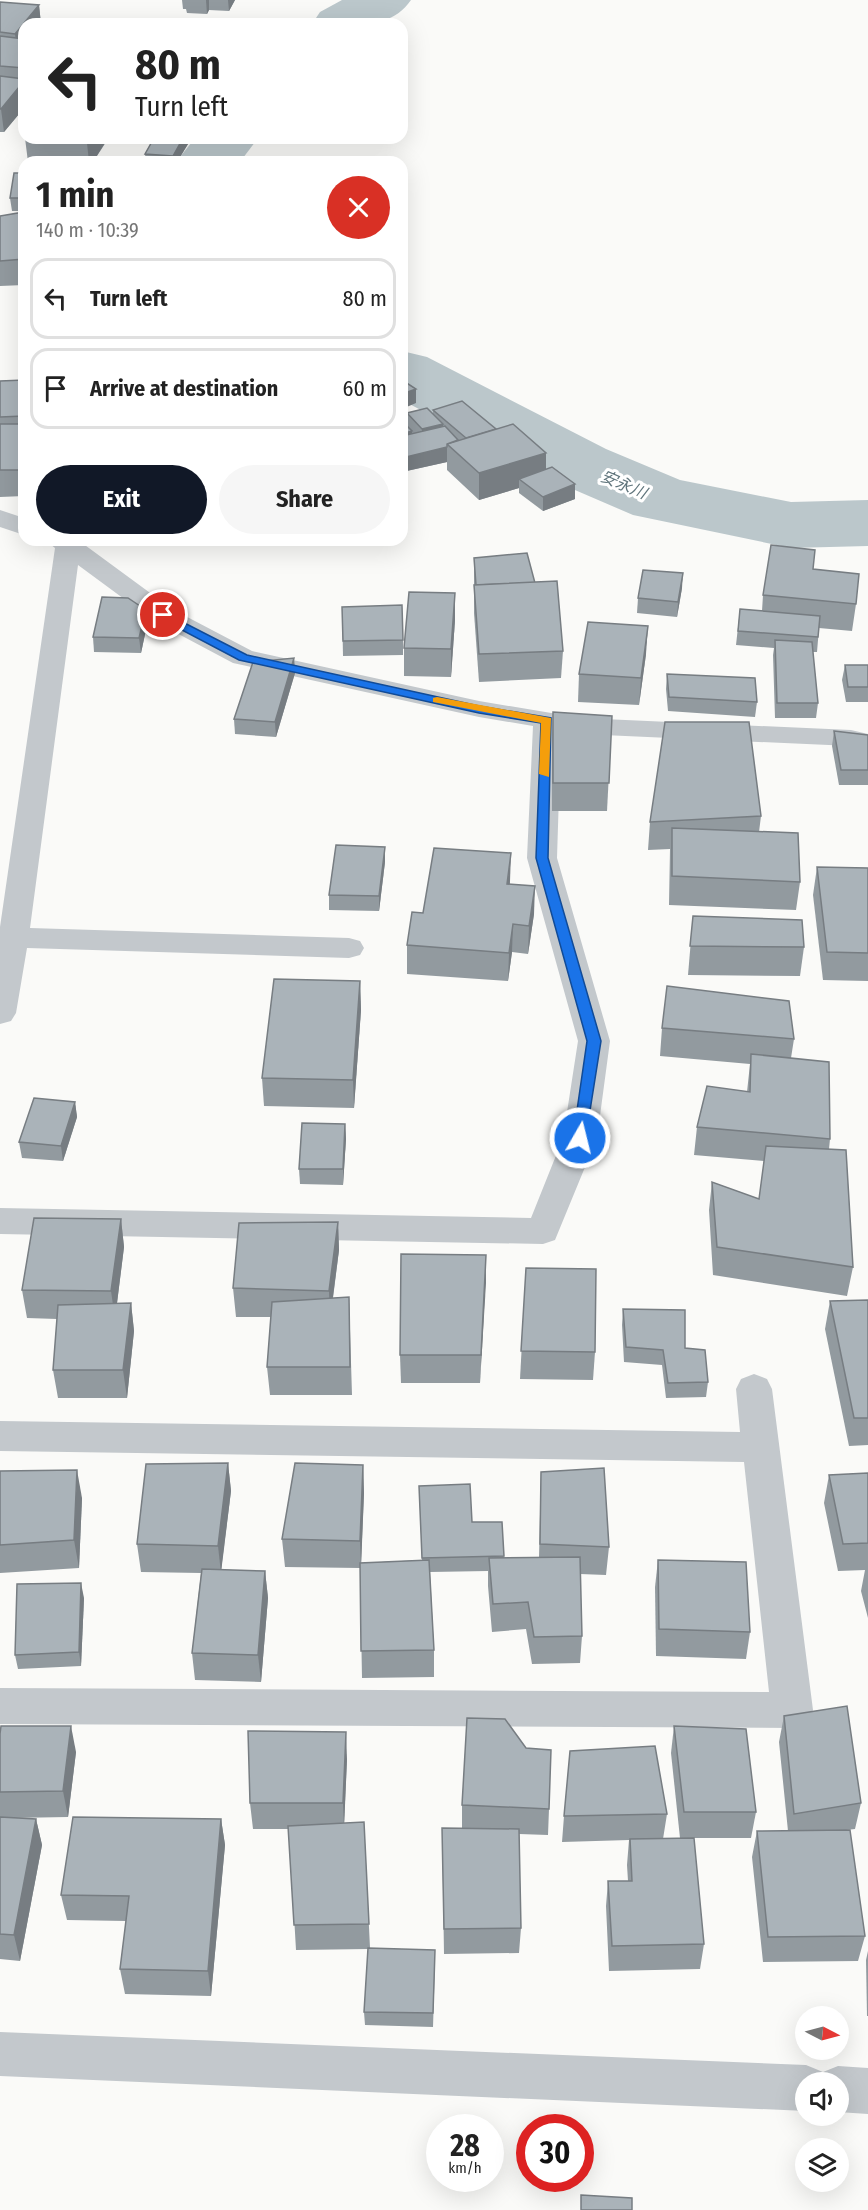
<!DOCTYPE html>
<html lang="en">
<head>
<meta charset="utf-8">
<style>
  body { margin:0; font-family:"Fira Sans Condensed","Noto Sans JP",sans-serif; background:#f6f6f6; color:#222; height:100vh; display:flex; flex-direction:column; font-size:22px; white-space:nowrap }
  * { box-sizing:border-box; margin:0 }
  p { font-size:20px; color:#767676 }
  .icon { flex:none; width:33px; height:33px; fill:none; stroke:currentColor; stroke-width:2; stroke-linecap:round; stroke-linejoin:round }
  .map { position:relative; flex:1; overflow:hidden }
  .side { position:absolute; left:18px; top:156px; width:390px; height:390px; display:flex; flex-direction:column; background:#fff; border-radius:18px; box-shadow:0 6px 24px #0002 }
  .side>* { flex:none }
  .hud { position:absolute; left:18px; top:18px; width:390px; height:126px; border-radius:18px; box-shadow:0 6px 24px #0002; background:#fff; color:#222; overflow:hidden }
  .needle { width:39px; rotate:96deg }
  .controls { position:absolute; left:795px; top:2006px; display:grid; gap:12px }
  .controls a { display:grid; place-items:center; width:54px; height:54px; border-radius:50%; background:#fff; box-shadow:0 6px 24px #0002; font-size:30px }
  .speed { position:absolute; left:426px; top:2114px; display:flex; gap:12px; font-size:30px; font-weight:700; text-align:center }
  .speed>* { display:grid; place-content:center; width:78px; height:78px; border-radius:50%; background:#fff; box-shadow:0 6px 24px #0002; line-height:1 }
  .speed small { font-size:15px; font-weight:400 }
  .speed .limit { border:9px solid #d22; background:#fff; color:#111 }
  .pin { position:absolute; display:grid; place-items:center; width:51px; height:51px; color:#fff; margin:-26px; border:3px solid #fff; border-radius:50%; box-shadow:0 2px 6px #0007 }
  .me { position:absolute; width:66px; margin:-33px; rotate:8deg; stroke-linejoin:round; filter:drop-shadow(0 0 4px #0008) }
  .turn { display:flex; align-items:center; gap:21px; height:126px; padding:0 18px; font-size:27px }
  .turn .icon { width:78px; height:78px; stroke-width:2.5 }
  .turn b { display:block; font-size:42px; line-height:51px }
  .round { display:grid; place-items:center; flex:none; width:63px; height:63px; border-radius:32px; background:#f6f6f6 }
  .head { display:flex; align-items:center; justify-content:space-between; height:102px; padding:0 18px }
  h1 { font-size:36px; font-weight:700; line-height:45px }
  .button { display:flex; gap:12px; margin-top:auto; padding:12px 18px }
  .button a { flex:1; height:69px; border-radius:36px; background:#111827; color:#fff; font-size:24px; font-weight:700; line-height:69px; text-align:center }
  .button a+a { background:#f6f6f6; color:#222 }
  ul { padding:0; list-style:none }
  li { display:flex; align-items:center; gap:18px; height:81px; margin:0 12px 9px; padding:0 6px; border:3px solid #e0e0e0; border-radius:18px }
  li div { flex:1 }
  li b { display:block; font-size:22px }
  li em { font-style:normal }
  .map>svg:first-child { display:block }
</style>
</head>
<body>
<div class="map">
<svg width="868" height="2210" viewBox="0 0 868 2210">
  <rect width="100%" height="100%" fill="#fafaf8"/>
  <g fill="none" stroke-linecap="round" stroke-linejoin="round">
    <g fill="#bbc7cb" fill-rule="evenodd">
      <path d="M 342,0 L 411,0 C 388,33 348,24 312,24 L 320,12 Z"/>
      <path d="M 195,138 L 258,138 L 240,162 L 176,162 Z"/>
      <path d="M 402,351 L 427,357 L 606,449 L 680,480 L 791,502 L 868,500 L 868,546 L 791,548 L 633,515 L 554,481 L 402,400 Z"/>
    </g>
    <g fill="#c3c8cc" fill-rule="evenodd">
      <path d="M 0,510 L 24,518 L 24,535 L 0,527 Z"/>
      <path d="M 45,540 L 78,540 L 172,609 L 252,651 L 479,701 L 581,718 L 851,730 L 868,734 L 868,750 L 851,746 L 581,734 L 561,731 L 557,858 L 610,1041 L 597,1138 L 555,1240 L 543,1244 L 0,1234 L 0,1208 L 531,1218 L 563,1138 L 578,1041 L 527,858 L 533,726 L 479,717 L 233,663 L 154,621 L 78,565 L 30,928 L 349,938 L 360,941 L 364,948 L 360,955 L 349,958 L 27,948 L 16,1013 L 11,1021 L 0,1024 L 0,927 L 55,548 Z"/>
      <path d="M 754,1374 L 767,1379 L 772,1389 L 813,1710 L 807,1723 L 792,1728 L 0,1724 L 0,1688 L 769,1692 L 744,1462 L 0,1451 L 0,1421 L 740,1432 L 736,1389 L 741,1379 Z"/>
      <path d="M 0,2032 L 806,2065 L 823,2072 L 838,2066 L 868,2068 L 868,2114 L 838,2112 L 838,2082 L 806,2082 L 806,2111 L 0,2076 Z"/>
    </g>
  </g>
  <g fill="#929a9f">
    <path d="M 182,0 L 235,0 L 229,11 L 209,10 L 207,14 L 187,13 L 186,9 L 183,9 Z"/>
    <path d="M 0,2 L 39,5 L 41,24 L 24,24 L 24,108 L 4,132 L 0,132 L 0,136 Z"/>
    <path d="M 25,138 L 108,139 L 93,162 L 28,162 Z"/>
    <path d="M 154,138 L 194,138 L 192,141 L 187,140 L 188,144 L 177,162 L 144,162 L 146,162 L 145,154 Z"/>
    <path d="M 24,173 L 24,211 L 12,211 L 10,198 Z"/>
    <path d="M 24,212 L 24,285 L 0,286 L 0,216 Z"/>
    <path d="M 24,380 L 24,496 L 0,497 L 0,381 Z"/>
    <path d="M 433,410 L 496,429 L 546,453 L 546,469 L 575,499 L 543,511 L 519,493 L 519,488 L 479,500 L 447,470 L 447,462 L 402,472 L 402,421 L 407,426 L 407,413 L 433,413 Z"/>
    <path d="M 474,558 L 535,583 L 563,651 L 561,678 L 479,682 L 474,613 Z"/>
    <path d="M 813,569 L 856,604 L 852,631 L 819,628 L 817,652 L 813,652 L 818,703 L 816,718 L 775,718 L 773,655 L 774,648 L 736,645 L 740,609 L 762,611 L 763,595 Z"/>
    <path d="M 682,588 L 677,617 L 637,613 L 638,598 Z"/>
    <path d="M 455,593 L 455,620 L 451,677 L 404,676 L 404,648 Z"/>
    <path d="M 342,607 L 403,640 L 403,655 L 343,656 Z"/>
    <path d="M 147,625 L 141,653 L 94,652 L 93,637 Z"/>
    <path d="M 646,654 L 639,705 L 578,702 L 579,674 Z"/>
    <path d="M 294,658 L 295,673 L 276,737 L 235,734 L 234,719 Z"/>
    <path d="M 845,665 L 868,665 L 868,702 L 846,702 L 842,680 Z"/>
    <path d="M 667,674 L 757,702 L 755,717 L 668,711 L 666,689 Z"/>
    <path d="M 553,712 L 612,716 L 607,811 L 552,811 L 552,740 Z"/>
    <path d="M 834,731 L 868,735 L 868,785 L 839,785 L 832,746 Z"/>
    <path d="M 761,816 L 759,832 L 800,882 L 796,910 L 669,905 L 670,849 L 648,850 L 650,822 Z"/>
    <path d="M 385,862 L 379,911 L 329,910 L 329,895 Z"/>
    <path d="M 817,867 L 868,868 L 868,981 L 823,980 L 813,895 Z"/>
    <path d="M 510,881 L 510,884 L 534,914 L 528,954 L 512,952 L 508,981 L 407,974 L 407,945 L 423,913 Z"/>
    <path d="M 693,916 L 804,947 L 800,976 L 688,975 Z"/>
    <path d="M 360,981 L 361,1010 L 354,1108 L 264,1106 L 262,1078 Z"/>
    <path d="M 662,1028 L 794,1039 L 791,1058 L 830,1139 L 829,1149 L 853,1267 L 847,1296 L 713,1275 L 709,1210 L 712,1182 L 759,1199 L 764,1161 L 694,1155 L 697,1127 L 747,1092 L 750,1064 L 660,1056 Z"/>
    <path d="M 75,1102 L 77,1117 L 63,1161 L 22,1158 L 19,1142 Z"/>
    <path d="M 345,1124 L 346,1139 L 343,1185 L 300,1184 L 299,1169 Z"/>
    <path d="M 121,1219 L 124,1247 L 117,1303 L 131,1303 L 134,1331 L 127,1398 L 58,1398 L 53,1370 L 57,1319 L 27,1318 L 22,1290 Z"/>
    <path d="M 338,1222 L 339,1250 L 333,1298 L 349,1297 L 352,1395 L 270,1395 L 267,1367 L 271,1317 L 236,1317 L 233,1288 Z"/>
    <path d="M 486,1255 L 480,1383 L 401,1383 L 400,1355 Z"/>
    <path d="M 526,1268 L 595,1352 L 593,1380 L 520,1379 Z"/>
    <path d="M 868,1300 L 868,1445 L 849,1446 L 825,1329 L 830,1301 Z"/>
    <path d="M 623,1309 L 708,1382 L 706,1397 L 666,1398 L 662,1365 L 624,1362 L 622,1325 Z"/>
    <path d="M 228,1463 L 231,1491 L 221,1570 L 265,1571 L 268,1598 L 261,1682 L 195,1680 L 192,1653 L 201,1573 L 141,1572 L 137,1544 Z"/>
    <path d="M 363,1465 L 364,1493 L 361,1563 L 422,1560 L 419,1486 L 472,1522 L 502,1522 L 504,1558 L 539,1558 L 541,1472 L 609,1547 L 606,1575 L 580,1574 L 582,1636 L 580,1663 L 532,1664 L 526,1629 L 492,1632 L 488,1586 L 488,1571 L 430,1572 L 434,1650 L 434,1677 L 362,1678 L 360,1568 L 285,1567 L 282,1539 Z"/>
    <path d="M 0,1471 L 82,1498 L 79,1568 L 0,1573 Z"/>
    <path d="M 868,1473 L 868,1618 L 861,1591 L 865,1570 L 838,1571 L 824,1503 L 829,1475 Z"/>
    <path d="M 658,1560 L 750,1632 L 746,1659 L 656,1656 L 655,1587 Z"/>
    <path d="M 84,1598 L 81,1666 L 18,1669 L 15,1655 Z"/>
    <path d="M 784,1716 L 861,1803 L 855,1829 L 846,1830 L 865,1936 L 858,1961 L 763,1962 L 752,1857 L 757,1831 L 788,1831 L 779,1742 Z"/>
    <path d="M 674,1726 L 756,1812 L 751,1838 L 680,1838 L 671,1753 Z"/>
    <path d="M 0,1734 L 76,1752 L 68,1817 L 12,1818 L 36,1819 L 42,1845 L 20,1961 L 0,1959 Z"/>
    <path d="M 347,1759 L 344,1823 L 364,1822 L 370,1948 L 435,1963 L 433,2027 L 365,2025 L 364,2012 L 368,1949 L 296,1950 L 289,1829 L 253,1829 L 250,1803 Z"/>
    <path d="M 462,1805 L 549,1809 L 548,1835 L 519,1834 L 521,1928 L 519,1953 L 444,1954 L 442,1828 L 462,1828 Z"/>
    <path d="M 667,1814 L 663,1839 L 704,1944 L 700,1969 L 609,1971 L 606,1906 L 608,1881 L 628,1881 L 627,1865 L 629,1840 L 562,1842 L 564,1816 Z"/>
    <path d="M 221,1819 L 225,1845 L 211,1996 L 125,1994 L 120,1969 L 126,1921 L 67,1920 L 61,1895 Z"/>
    <path d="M 868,1951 L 868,2016 L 867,2016 L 866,1960 Z"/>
  </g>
  <g fill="#777d82">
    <path d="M 206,0 L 209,0 L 209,10 L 207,14 Z"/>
    <path d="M 228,0 L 235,0 L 229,11 Z"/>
    <path d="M 39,5 L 41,24 L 24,24 L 24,49 L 18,57 L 15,34 Z"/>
    <path d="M 24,81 L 24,108 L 4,132 L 1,109 Z"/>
    <path d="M 91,138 L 108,138 L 93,162 L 89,162 L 87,143 Z"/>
    <path d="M 183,138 L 187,138 L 188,144 L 177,162 L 173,162 L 173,156 Z"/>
    <path d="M 416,389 L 416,403 L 402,409 L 402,394 Z"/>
    <path d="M 443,424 L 443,438 L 422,443 L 422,429 Z"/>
    <path d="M 412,431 L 412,445 L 402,448 L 402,434 Z"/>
    <path d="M 447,447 L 447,462 L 402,472 L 402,458 Z"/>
    <path d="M 546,453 L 546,480 L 519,479 L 519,488 L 479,500 L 479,473 Z"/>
    <path d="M 575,484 L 575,499 L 543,511 L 543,497 Z"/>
    <path d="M 683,573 L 682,588 L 677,617 L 678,602 Z"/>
    <path d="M 455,593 L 455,620 L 451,677 L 451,649 Z"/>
    <path d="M 146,610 L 147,625 L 141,653 L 139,638 Z"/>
    <path d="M 648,626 L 646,654 L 639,705 L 641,678 Z"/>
    <path d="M 294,658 L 295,673 L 276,737 L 275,722 Z"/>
    <path d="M 385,847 L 385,862 L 379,911 L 379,896 Z"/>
    <path d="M 511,853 L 510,881 L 506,912 L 507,884 Z"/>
    <path d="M 535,886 L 534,914 L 528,954 L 529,926 Z"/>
    <path d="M 513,924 L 512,952 L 508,981 L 509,953 Z"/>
    <path d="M 360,981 L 361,1010 L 354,1108 L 353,1080 Z"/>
    <path d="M 75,1102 L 77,1117 L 63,1161 L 61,1146 Z"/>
    <path d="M 345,1124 L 346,1139 L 343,1185 L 343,1169 Z"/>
    <path d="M 121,1219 L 124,1247 L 115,1319 L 111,1291 Z"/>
    <path d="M 338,1222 L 339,1250 L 330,1319 L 329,1291 Z"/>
    <path d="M 486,1255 L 486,1283 L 480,1383 L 481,1355 Z"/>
    <path d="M 131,1303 L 134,1331 L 127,1398 L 123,1370 Z"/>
    <path d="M 228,1463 L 231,1491 L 221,1573 L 218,1546 Z"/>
    <path d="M 363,1465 L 364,1493 L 361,1568 L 360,1541 Z"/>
    <path d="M 77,1470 L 82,1498 L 79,1568 L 74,1540 Z"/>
    <path d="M 265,1571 L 268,1598 L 261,1682 L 258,1655 Z"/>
    <path d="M 81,1583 L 84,1598 L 81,1666 L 79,1652 Z"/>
    <path d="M 71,1726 L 76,1752 L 68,1817 L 63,1791 Z"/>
    <path d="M 346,1732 L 347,1759 L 344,1829 L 343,1803 Z"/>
    <path d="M 36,1819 L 42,1845 L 20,1961 L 14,1935 Z"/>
    <path d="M 221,1819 L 225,1845 L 211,1996 L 208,1971 Z"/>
  </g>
  <g fill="#aab3b9" stroke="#777d82" stroke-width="1.5">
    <path d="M 0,2 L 39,5 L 15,34 L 0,32 Z"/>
    <path d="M 224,22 L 247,24 L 223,24 Z"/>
    <path d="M 0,36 L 24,39 L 24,68 L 0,66 Z"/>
    <path d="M 0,76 L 24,79 L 24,81 L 1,109 L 0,109 Z"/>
    <path d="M 25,138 L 91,138 L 87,143 Z"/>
    <path d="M 154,138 L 183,138 L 173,156 L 145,154 Z"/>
    <path d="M 14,173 L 24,173 L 24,198 L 10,198 Z"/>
    <path d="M 24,212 L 24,259 L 0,261 L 0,216 Z"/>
    <path d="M 24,380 L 24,416 L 0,417 L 0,381 Z"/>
    <path d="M 402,380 L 416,389 L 402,394 Z"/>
    <path d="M 462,401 L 496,429 L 466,438 L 433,410 Z"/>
    <path d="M 427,408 L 443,424 L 422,429 L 407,413 Z"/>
    <path d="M 402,421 L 412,431 L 402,434 Z"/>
    <rect x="0" y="424" width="24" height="46"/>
    <path d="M 513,424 L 546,453 L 479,473 L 447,444 Z"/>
    <path d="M 445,426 L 458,440 L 447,444 L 447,447 L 402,458 L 402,436 Z"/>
    <path d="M 552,467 L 575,484 L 543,497 L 519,479 Z"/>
    <path d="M 771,545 L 815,550 L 813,569 L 859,574 L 856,604 L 763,595 Z"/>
    <path d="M 527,553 L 535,583 L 476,585 L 474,558 Z"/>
    <path d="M 643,570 L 683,573 L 678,602 L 638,598 Z"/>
    <path d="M 557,581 L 563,651 L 479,654 L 474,585 Z"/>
    <path d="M 409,592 L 455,593 L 451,649 L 404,648 Z"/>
    <path d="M 102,597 L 128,598 L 146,610 L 139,638 L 93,637 Z"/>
    <path d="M 402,605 L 403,640 L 343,641 L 342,607 Z"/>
    <path d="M 740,609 L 820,616 L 818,637 L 738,631 Z"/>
    <path d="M 588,622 L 648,626 L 641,678 L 579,674 Z"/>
    <path d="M 775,640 L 812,642 L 818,703 L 777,703 Z"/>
    <path d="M 294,658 L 275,722 L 234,719 L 253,662 Z"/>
    <path d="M 845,665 L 868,665 L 868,687 L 848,687 Z"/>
    <path d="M 667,674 L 755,678 L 757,702 L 669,697 Z"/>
    <path d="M 553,712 L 612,716 L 609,783 L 553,783 Z"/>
    <path d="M 665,722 L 749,722 L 761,816 L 650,822 Z"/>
    <path d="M 834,731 L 868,735 L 868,770 L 841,770 Z"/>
    <path d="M 672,828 L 798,833 L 800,882 L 672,876 Z"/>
    <path d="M 336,845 L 385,847 L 379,896 L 329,895 Z"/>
    <path d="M 434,848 L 511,853 L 507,884 L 535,886 L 529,926 L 513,924 L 509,953 L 407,945 L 412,912 L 423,913 Z"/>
    <path d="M 817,867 L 868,868 L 868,953 L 827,952 Z"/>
    <path d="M 693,916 L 802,920 L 804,947 L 690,946 Z"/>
    <path d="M 274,979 L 360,981 L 353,1080 L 262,1078 Z"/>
    <path d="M 667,986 L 789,1001 L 794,1039 L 662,1028 Z"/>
    <path d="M 751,1054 L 829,1062 L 830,1139 L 697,1127 L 707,1086 L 750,1092 Z"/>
    <path d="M 34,1098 L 75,1102 L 61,1146 L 19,1142 Z"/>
    <path d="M 302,1123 L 345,1124 L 343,1169 L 299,1169 Z"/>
    <path d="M 766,1146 L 846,1150 L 853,1267 L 717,1247 L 712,1182 L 759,1199 Z"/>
    <path d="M 34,1218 L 121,1219 L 111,1291 L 22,1290 Z"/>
    <path d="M 338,1222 L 329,1291 L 233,1288 L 239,1223 Z"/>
    <path d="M 401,1254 L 486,1255 L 481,1355 L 400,1355 Z"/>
    <path d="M 526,1268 L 596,1269 L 595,1352 L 521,1351 Z"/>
    <path d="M 349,1297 L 350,1367 L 267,1367 L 272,1302 Z"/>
    <path d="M 868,1300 L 868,1418 L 854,1418 L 830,1301 Z"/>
    <path d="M 131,1303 L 123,1370 L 53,1370 L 58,1305 Z"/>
    <path d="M 623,1309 L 685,1310 L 685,1348 L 705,1350 L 708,1382 L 668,1383 L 663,1350 L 626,1347 Z"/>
    <path d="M 228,1463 L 218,1546 L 137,1544 L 146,1464 Z"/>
    <path d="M 295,1463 L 363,1465 L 360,1541 L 282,1539 Z"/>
    <path d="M 604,1468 L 609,1547 L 540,1544 L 541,1472 Z"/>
    <path d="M 77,1470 L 74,1540 L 0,1545 L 0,1471 Z"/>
    <path d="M 868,1473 L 868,1543 L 843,1544 L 829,1475 Z"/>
    <path d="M 470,1484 L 472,1522 L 502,1522 L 504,1556 L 422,1558 L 419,1486 Z"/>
    <path d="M 580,1557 L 582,1636 L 534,1637 L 528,1602 L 493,1604 L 489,1558 Z"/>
    <path d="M 429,1560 L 434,1650 L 361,1651 L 360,1563 Z"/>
    <path d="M 658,1560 L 746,1562 L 750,1632 L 659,1629 Z"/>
    <path d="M 202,1569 L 265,1571 L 258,1655 L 192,1653 Z"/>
    <path d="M 81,1583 L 79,1652 L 15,1655 L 17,1584 Z"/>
    <path d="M 847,1706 L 861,1803 L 794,1814 L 784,1716 Z"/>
    <path d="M 467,1718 L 505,1719 L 526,1748 L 551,1750 L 549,1809 L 462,1805 Z"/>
    <path d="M 1,1726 L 71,1726 L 63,1791 L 0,1792 L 0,1734 Z"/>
    <path d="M 674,1726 L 746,1729 L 756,1812 L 684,1812 Z"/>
    <path d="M 248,1731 L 346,1732 L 343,1803 L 250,1803 Z"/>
    <path d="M 655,1746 L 667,1814 L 564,1816 L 570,1751 Z"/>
    <path d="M 0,1817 L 36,1819 L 14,1935 L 0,1934 Z"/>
    <path d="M 73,1817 L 221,1819 L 208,1971 L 120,1969 L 129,1896 L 61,1895 Z"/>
    <path d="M 364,1822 L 369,1924 L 294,1925 L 288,1826 Z"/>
    <path d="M 442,1828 L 519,1829 L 521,1928 L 444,1929 Z"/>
    <path d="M 850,1830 L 865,1936 L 768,1937 L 757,1831 Z"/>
    <path d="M 694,1838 L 704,1944 L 612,1946 L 608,1881 L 632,1881 L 630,1839 Z"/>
    <path d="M 368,1948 L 435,1950 L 433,2013 L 364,2012 Z"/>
    <path d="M 581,2195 L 632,2198 L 632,2210 L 581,2210 Z"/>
  </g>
  <path fill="#1a73e8" stroke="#114b97" stroke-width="1.5" d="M 163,612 L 247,655 L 479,706 L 551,718 L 548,858 L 601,1041 L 585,1142 L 580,1143 L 573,1138 L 587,1041 L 536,858 L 541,723 L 479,713 L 239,660 L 159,618 L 157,615 Z"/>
  <path fill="#f59e0b" d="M 437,697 L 551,718 L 549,777 L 539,774 L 541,723 L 433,702 L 433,698 Z"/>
  <g text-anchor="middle" stroke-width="6" stroke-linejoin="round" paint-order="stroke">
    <g font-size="16" font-style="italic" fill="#60757c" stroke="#fff">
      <text transform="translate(624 484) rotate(23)" y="6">安永川</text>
    </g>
  </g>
</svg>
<div class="controls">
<a><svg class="needle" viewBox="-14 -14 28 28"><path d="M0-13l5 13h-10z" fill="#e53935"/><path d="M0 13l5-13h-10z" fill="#767676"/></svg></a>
<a><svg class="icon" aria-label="sound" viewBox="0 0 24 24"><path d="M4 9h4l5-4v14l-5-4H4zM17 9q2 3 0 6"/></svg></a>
<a><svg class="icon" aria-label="layers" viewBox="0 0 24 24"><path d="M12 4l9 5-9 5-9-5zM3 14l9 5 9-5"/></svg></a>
</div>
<div class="speed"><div>28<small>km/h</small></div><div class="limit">30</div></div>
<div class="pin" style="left:163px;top:615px;background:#d93025"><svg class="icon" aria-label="arrive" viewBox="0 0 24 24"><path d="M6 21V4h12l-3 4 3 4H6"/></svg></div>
<svg class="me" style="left:580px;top:1138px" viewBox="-20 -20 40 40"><circle r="17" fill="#1a73e8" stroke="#fff" stroke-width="3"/><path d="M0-11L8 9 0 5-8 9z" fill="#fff"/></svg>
<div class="hud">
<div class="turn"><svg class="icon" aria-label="left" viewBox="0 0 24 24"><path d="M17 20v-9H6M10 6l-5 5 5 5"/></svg><div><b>80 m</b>Turn left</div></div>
</div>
<section class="side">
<div class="head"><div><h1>1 min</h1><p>140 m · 10:39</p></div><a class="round" style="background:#d93025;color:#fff"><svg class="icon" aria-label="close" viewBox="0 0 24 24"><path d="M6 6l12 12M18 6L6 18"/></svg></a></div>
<ul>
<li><svg class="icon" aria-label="left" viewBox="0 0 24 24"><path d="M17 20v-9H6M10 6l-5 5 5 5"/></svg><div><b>Turn left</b></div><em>80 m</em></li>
<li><svg class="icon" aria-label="arrive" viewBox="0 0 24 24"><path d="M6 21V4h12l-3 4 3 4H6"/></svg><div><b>Arrive at destination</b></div><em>60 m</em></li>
</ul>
<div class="button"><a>Exit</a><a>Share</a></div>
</section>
</div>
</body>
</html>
